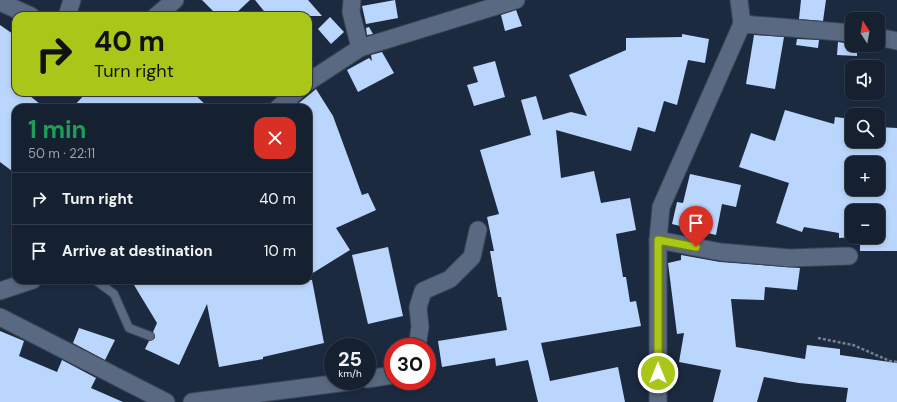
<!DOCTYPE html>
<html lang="en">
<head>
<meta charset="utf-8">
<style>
  body { margin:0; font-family:"DM Sans",sans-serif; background:#222d3c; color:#f1f3f6; height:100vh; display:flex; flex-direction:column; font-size:15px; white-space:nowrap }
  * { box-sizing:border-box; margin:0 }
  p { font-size:13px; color:#9da3ab }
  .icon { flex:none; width:22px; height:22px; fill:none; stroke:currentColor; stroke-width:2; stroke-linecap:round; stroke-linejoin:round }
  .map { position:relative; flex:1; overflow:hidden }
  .drawer { position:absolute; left:12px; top:104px; width:300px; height:180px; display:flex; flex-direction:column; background:#152030; border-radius:12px; box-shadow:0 2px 6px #0003,0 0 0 1px #343e4c }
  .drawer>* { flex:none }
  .top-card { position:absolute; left:12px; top:12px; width:300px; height:84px; border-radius:12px; box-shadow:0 2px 6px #0003,0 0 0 1px #343e4c; background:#aac719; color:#111; overflow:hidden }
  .needle { width:26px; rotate:349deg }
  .controls { position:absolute; left:845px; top:12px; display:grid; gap:8px }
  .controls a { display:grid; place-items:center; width:40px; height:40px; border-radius:8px; background:#152030; box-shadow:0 2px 6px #0003,0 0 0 1px #343e4c; font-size:20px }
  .speed { position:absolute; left:324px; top:338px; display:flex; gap:8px; font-size:20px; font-weight:700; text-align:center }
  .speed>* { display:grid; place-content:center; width:52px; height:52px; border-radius:50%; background:#152030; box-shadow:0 2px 6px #0003,0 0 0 1px #343e4c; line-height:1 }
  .speed small { font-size:10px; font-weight:400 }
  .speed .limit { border:6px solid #d22; background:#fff; color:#111 }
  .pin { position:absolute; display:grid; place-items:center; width:34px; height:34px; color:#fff; margin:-41px -17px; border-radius:50% 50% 50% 0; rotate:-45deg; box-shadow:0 0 4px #0007 }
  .pin .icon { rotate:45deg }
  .me { position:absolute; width:44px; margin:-22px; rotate:0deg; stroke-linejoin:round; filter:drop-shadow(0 0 3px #0008) }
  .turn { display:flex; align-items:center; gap:14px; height:84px; padding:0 16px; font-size:18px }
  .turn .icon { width:52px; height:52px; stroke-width:2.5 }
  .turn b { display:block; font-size:28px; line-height:34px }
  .round { display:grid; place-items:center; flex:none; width:42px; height:42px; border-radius:12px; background:#222d3c }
  .head { display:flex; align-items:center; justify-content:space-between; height:68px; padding:0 16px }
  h1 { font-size:24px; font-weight:700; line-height:30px; color:#1e9e55 }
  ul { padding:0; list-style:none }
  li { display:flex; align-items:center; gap:12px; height:52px; padding:0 16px; border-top:1px solid #343e4c }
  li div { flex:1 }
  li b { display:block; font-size:15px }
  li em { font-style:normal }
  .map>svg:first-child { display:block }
</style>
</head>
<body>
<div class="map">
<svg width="897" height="402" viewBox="0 0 897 402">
  <rect width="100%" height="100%" fill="#1c2a40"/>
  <g fill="#bbd6fd" fill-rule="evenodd">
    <path d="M 202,0 L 250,0 L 233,16 L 218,16 Z"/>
    <path d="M 255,0 L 308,0 L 322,16 L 268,16 Z"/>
    <path d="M 395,0 L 398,18 L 366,24 L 362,6 Z"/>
    <path d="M 801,0 L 826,0 L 823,21 L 799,19 Z"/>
    <path d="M 516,10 L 522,26 L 505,31 L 501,15 Z"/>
    <path d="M 330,17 L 344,32 L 331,44 L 318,29 Z"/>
    <path d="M 0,25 L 16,36 L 16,92 L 25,92 L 45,108 L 16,108 L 16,174 L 0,162 Z"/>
    <path d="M 369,27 L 373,34 L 367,35 L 366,28 Z"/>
    <path d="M 682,34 L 709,39 L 705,63 L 688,60 L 677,105 L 664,101 L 655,132 L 638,127 L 631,151 L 556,130 L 561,178 L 594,171 L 601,203 L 630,198 L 636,230 L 616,234 L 623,277 L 626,277 L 630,302 L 636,301 L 641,326 L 541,343 L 550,381 L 618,367 L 625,402 L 538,402 L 528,360 L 496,366 L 495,358 L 442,367 L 438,341 L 507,330 L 501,297 L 498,297 L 490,251 L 494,251 L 487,217 L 499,214 L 480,150 L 531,135 L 521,100 L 536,96 L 543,120 L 571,112 L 587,116 L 569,75 L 626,50 L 626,38 L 682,37 Z"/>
    <path d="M 754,35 L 784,37 L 775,89 L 746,84 Z"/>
    <path d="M 797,39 L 819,40 L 818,48 L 796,45 Z"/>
    <path d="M 838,42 L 857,45 L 857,56 L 837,55 Z"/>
    <path d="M 382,52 L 394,73 L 358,92 L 347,70 L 369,58 L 372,61 L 371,55 Z"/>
    <path d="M 495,61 L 505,97 L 474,106 L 467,85 L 478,82 L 473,67 Z"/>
    <path d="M 316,89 L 333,116 L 362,195 L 368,193 L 376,210 L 336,228 L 350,250 L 308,276 L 308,108 L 302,108 L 299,103 Z"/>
    <path d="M 87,92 L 192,92 L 209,108 L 72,108 Z"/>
    <path d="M 785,110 L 834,124 L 835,117 L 852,119 L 852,141 L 878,141 L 878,127 L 897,128 L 897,251 L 860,251 L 860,237 L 878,237 L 878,211 L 852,211 L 853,237 L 839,238 L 839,233 L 804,227 L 802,232 L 776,223 L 789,183 L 739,167 L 751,133 L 775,141 ZM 852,163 L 878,163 L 878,189 L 852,189 Z"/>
    <path d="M 690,174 L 741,185 L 736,207 L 722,204 L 716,235 L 672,224 L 677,202 L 683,203 Z"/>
    <path d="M 388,247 L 403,316 L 368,324 L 352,255 Z"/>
    <path d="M 681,255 L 720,262 L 800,268 L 797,290 L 765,287 L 764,300 L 731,299 L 736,347 L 805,359 L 807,345 L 840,349 L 840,355 L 897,363 L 897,402 L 846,402 L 848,388 L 799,383 L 764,377 L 757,402 L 713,402 L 721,370 L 679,362 L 684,333 L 677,334 L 668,263 L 681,260 Z"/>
    <path d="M 131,280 L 312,280 L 324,343 L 263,357 L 263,359 L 219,367 L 207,304 L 179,365 L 145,349 L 149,341 L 155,338 L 153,332 L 157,323 Z"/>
    <path d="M 79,328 L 115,340 L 105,360 L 73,343 Z"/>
    <path d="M 0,331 L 24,341 L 19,356 L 57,372 L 62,360 L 96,378 L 91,388 L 123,402 L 0,402 Z"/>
  </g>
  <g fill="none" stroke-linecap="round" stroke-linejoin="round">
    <g stroke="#3a4658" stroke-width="10">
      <path id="service" d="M 95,280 L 114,294 L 129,328 L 150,336"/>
    </g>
    <g stroke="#3a4658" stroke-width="19">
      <g id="minor">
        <path d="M 352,0 L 351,12 L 360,48"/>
        <path d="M 0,2 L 31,16"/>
        <path d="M 67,16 L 72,0"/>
        <path d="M 156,16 L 175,0"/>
        <path d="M 742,24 L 852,33"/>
        <path d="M 878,37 L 897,41"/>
        <path d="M 308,82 L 360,48 L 516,0"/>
        <path d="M 278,108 L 296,92"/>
        <path d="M 658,240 L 721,252 L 790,258 L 849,256"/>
        <path d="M 0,291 L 33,280"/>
        <path d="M 0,317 L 166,402"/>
        <path d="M 417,347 L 420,327 L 418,307 L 423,291 L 450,279 L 472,257 L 478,230"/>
        <path d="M 367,379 L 393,375"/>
        <path d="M 192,402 L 355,381"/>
        <path d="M 658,402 L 658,240 L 661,207 L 742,24 L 739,0"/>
      </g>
    </g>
    <path stroke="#748193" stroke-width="2.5" stroke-dasharray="3 2" stroke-linecap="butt" d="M 818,338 L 853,345 L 890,361 L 897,362"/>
    <use href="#service" stroke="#586981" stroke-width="8"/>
    <use href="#minor" stroke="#586981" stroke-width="17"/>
  </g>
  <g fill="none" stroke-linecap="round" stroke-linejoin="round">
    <g stroke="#6e8110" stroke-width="10">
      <path id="route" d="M 658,373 L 658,240 L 696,247"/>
    </g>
    <use href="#route" stroke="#aac719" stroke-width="7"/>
  </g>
</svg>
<div class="controls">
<a><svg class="needle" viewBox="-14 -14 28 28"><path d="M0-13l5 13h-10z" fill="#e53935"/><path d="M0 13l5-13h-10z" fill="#9da3ab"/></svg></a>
<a><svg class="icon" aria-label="sound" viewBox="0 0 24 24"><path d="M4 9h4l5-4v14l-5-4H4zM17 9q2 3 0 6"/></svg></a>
<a><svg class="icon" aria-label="search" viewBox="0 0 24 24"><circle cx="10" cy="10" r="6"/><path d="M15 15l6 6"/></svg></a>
<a>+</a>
<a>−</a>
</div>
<div class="speed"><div>25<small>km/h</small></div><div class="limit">30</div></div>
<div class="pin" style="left:696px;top:247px;background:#d93025"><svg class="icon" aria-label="arrive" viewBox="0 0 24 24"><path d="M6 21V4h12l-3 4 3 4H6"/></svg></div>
<svg class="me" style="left:658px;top:373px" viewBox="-20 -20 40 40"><circle r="17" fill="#aac719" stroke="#fff" stroke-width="3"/><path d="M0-11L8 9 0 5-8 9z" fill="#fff"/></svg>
<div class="top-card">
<div class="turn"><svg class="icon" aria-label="right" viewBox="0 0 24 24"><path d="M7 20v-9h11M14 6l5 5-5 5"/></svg><div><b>40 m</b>Turn right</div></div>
</div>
<section class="drawer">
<div class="head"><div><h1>1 min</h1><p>50 m · 22:11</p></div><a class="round" style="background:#d93025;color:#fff"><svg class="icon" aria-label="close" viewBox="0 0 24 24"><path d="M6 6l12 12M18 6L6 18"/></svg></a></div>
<ul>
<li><svg class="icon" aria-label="right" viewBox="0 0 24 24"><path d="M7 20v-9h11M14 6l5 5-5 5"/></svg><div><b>Turn right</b></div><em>40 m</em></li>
<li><svg class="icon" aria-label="arrive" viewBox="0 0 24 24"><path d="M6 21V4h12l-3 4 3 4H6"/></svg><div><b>Arrive at destination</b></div><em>10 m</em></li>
</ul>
</section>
</div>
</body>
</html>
